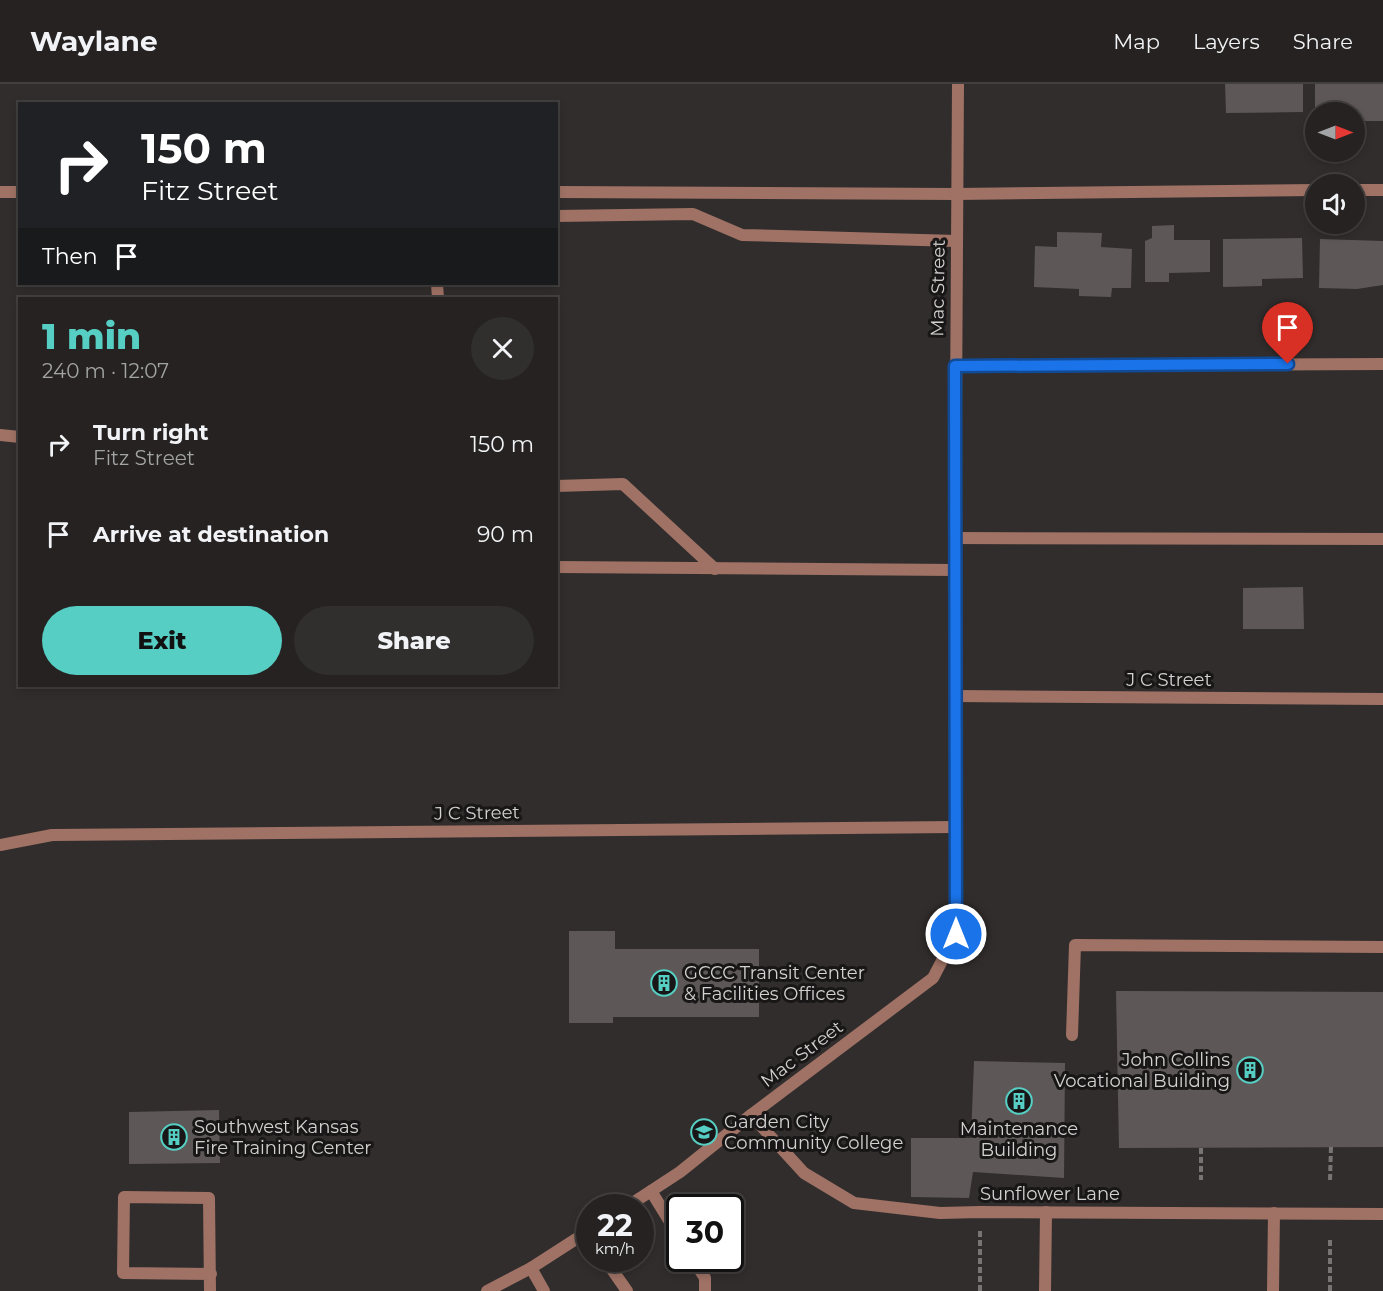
<!DOCTYPE html>
<html lang="en">
<head>
<meta charset="utf-8">
<style>
  body { margin:0; font-family:Montserrat,sans-serif; background:#312f2e; color:#f1f3f6; height:100vh; display:flex; flex-direction:column; font-size:22px; white-space:nowrap }
  * { box-sizing:border-box; margin:0 }
  p { font-size:20px; color:#a3a4a5 }
  .icon { flex:none; width:33px; height:33px; fill:none; stroke:currentColor; stroke-width:2; stroke-linecap:round; stroke-linejoin:round }
  .map { position:relative; flex:1; overflow:hidden }
  .sheet { position:absolute; left:18px; top:213px; width:540px; height:390px; display:flex; flex-direction:column; background:#252221; border-radius:0px; box-shadow:0 3px 9px #0003,0 0 0 2px #423f3f }
  .sheet>* { flex:none }
  .guide { position:absolute; left:18px; top:18px; width:540px; height:183px; border-radius:0px; box-shadow:0 3px 9px #0003,0 0 0 2px #423f3f; background:#202124; color:#fff; overflow:hidden }
  .needle { width:39px; rotate:90deg }
  .fabs { position:absolute; left:1305px; top:18px; display:grid; gap:12px }
  .fabs a { display:grid; place-items:center; width:60px; height:60px; border-radius:50%; background:#252221; box-shadow:0 3px 9px #0003,0 0 0 2px #423f3f; font-size:30px }
  .speed { position:absolute; left:576px; top:1110px; display:flex; gap:12px; font-size:30px; font-weight:700; text-align:center }
  .speed>* { display:grid; place-content:center; width:78px; height:78px; border-radius:50%; background:#252221; box-shadow:0 3px 9px #0003,0 0 0 2px #423f3f; line-height:1 }
  .speed small { font-size:15px; font-weight:400 }
  .speed .limit { border:3px solid #111; border-radius:9px; background:#fff; color:#111 }
  .pin { position:absolute; display:grid; place-items:center; width:51px; height:51px; color:#fff; margin:-62px -26px; border-radius:50% 50% 50% 0; rotate:-45deg; box-shadow:0 0 6px #0007 }
  .pin .icon { rotate:45deg }
  .me { position:absolute; width:66px; margin:-33px; rotate:0deg; stroke-linejoin:round; filter:drop-shadow(0 0 4px #0008) }
  .turn { display:flex; align-items:center; gap:21px; height:126px; padding:0 24px; font-size:27px }
  .turn .icon { width:78px; height:78px; stroke-width:2.5 }
  .turn b { display:block; font-size:42px; line-height:51px }
  .then { display:flex; align-items:center; height:57px; padding:0 24px; background:#0003; gap:12px; font-size:22px }
  .round { display:grid; place-items:center; flex:none; width:63px; height:63px; border-radius:32px; background:#312f2e }
  .overview { display:flex; align-items:center; justify-content:space-between; height:102px; padding:0 24px }
  h1 { font-size:36px; font-weight:800; line-height:45px; color:#56cec3 }
  .action { display:flex; gap:12px; margin-top:auto; padding:12px 24px }
  .action a { flex:1; height:69px; border-radius:36px; background:#56cec3; color:#111; font-size:24px; font-weight:800; line-height:69px; text-align:center }
  .action a+a { background:#312f2e; color:#f1f3f6 }
  ul { padding:0; list-style:none }
  li { display:flex; align-items:center; gap:18px; height:90px; padding:0 24px }
  li div { flex:1 }
  li b { display:block; font-size:22px }
  li em { font-style:normal }
  header { display:flex; align-items:center; gap:36px; box-sizing:border-box; height:84px; padding:0 30px; background:#252221; border-bottom:2px solid #423f3f }
  header strong { font-size:28px }
  nav { display:flex; gap:33px; margin-inline-start:auto; font-size:21px }
  .map>svg:first-child { display:block }
</style>
</head>
<body>
<header>
<strong>Waylane</strong>
<nav><a>Map</a><a>Layers</a><a>Share</a></nav>
</header>
<div class="map">
<svg width="1383" height="1207" viewBox="0 0 1383 1207">
  <rect width="100%" height="100%" fill="#312d2c"/>
  <g fill="#5d5857">
    <path d="M 1225,0 L 1303,0 L 1303,28 L 1226,29 Z"/>
    <path d="M 1315,0 L 1383,0 L 1383,37 L 1354,37 L 1354,28 L 1315,28 Z"/>
    <path d="M 1174,141 L 1174,156 L 1210,156 L 1210,188 L 1169,189 L 1169,198 L 1145,198 L 1145,157 L 1152,154 L 1152,142 Z"/>
    <path d="M 1057,148 L 1102,149 L 1101,163 L 1132,165 L 1131,204 L 1112,204 L 1111,213 L 1079,212 L 1079,205 L 1034,203 L 1035,162 L 1057,163 Z"/>
    <path d="M 1302,154 L 1303,194 L 1262,195 L 1262,202 L 1223,203 L 1223,155 Z"/>
    <path d="M 1320,155 L 1383,157 L 1383,201 L 1357,205 L 1319,204 Z"/>
    <path d="M 1303,503 L 1304,545 L 1243,545 L 1243,504 Z"/>
    <path d="M 569,847 L 615,847 L 615,865 L 759,865 L 759,933 L 613,933 L 613,939 L 569,939 Z"/>
    <path d="M 1116,907 L 1383,908 L 1383,1063 L 1119,1064 Z"/>
    <path d="M 974,977 L 1065,979 L 1064,1094 L 973,1088 L 969,1114 L 911,1113 L 911,1054 L 971,1054 Z"/>
    <path d="M 219,1026 L 220,1079 L 129,1080 L 129,1028 Z"/>
  </g>
  <g fill="none" stroke-linecap="round" stroke-linejoin="round">
    <g stroke="#777473" stroke-width="4" stroke-dasharray="6 3" stroke-linecap="butt">
      <path d="M 1201,1064 L 1201,1096"/>
      <path d="M 1330,1096 L 1331,1063"/>
      <path d="M 1330,1156 L 1330,1207"/>
      <path d="M 980,1207 L 980,1147"/>
    </g>
    <g stroke="#9f7265" stroke-width="12">
      <path d="M 1354,106 L 1383,106"/>
      <path d="M 0,108 L 20,108"/>
      <path d="M 556,108 L 957,110 L 1316,106"/>
      <path d="M 556,132 L 693,130 L 742,151 L 957,157"/>
      <path d="M 437,200 L 438,214"/>
      <path d="M 0,351 L 20,353"/>
      <path d="M 556,402 L 623,400 L 715,485"/>
      <path d="M 955,454 L 1383,455"/>
      <path d="M 556,483 L 955,486"/>
      <path d="M 1072,951 L 1075,861 L 1383,863"/>
      <path d="M 751,1031 L 804,1089 L 854,1119 L 940,1129 L 980,1128 L 1383,1130"/>
      <path d="M 651,1107 L 680,1154"/>
      <path d="M 604,1174 L 627,1207"/>
      <path d="M 692,1174 L 705,1194 L 705,1207"/>
      <path d="M 531,1184 L 544,1207"/>
      <path d="M 210,1207 L 209,1114 L 124,1113 L 123,1189 L 211,1190"/>
      <path d="M 1045,1207 L 1046,1128"/>
      <path d="M 1273,1207 L 1274,1129"/>
    </g>
    <g stroke="#9f7265" stroke-width="12">
      <path d="M 955,282 L 1383,280"/>
      <path d="M 955,612 L 1383,615"/>
      <path d="M 0,761 L 52,751 L 955,743"/>
      <path d="M 625,1124 L 680,1088 L 751,1031 L 933,894 L 956,850 L 955,486 L 958,0"/>
      <path d="M 487,1207 L 531,1184 L 590,1146"/>
    </g>
  </g>
  <g fill="none" stroke-linecap="round" stroke-linejoin="round">
    <g stroke="#114b97" stroke-width="15">
      <path id="route" d="M 956,850 L 955,282 L 1288,280"/>
    </g>
    <use href="#route" stroke="#1a73e8" stroke-width="10"/>
  </g>
  <defs>
    <g id="building-ring" transform="scale(1.35)"><circle r="9.5" fill="#181616" stroke="#56cec3" stroke-width="1.5"/><path d="M-4-6H4V6H1V3H-1V6H-4ZM-2.5-4.3h1.7v1.8h-1.7ZM.8-4.3h1.7v1.8H.8ZM-2.5-1h1.7V.8h-1.7ZM.8-1h1.7V.8H.8Z" fill="#56cec3"/></g>
    <g id="university-ring" transform="scale(1.35)"><circle r="9.5" fill="#181616" stroke="#56cec3" stroke-width="1.5"/><path d="M0-5L7-2L0 1L-7-2ZM-4 1L0 2.5L4 1V4Q0 6-4 4Z" fill="#56cec3"/></g>
  </defs>
  <g fill-rule="evenodd">
    <use href="#building-ring" x="664" y="899"/>
    <use href="#building-ring" x="1250" y="986"/>
    <use href="#building-ring" x="1019" y="1017"/>
    <use href="#university-ring" x="704" y="1048"/>
    <use href="#building-ring" x="174" y="1053"/>
  </g>
  <g text-anchor="middle" stroke-width="6" stroke-linejoin="round" paint-order="stroke">
    <g font-size="18" fill="#d4d2d1" stroke="#181616">
      <text transform="translate(938 204) rotate(-89)" y="6">Mac Street</text>
      <text x="1169" y="602">J C Street</text>
      <text transform="translate(477 729) rotate(-1)" y="6">J C Street</text>
      <text transform="translate(802 970) rotate(-37)" y="6">Mac Street</text>
      <text x="1050" y="1116">Sunflower Lane</text>
    </g>
    <g font-size="18" fill="#d4d2d1" stroke="#181616" text-anchor="start">
      <text x="684" y="895">GCCC Transit Center<tspan x="684" dy="21">&amp; Facilities Offices</tspan></text>
      <text x="1230" y="982" text-anchor="end">John Collins<tspan x="1230" dy="21">Vocational Building</tspan></text>
      <text x="724" y="1044">Garden City<tspan x="724" dy="21">Community College</tspan></text>
      <text x="194" y="1049">Southwest Kansas<tspan x="194" dy="21">Fire Training Center</tspan></text>
      <text x="1019" y="1051" text-anchor="middle">Maintenance<tspan x="1019" dy="21">Building</tspan></text>
    </g>
  </g>
</svg>
<div class="fabs">
<a><svg class="needle" viewBox="-14 -14 28 28"><path d="M0-13l5 13h-10z" fill="#e53935"/><path d="M0 13l5-13h-10z" fill="#a3a4a5"/></svg></a>
<a><svg class="icon" aria-label="sound" viewBox="0 0 24 24"><path d="M4 9h4l5-4v14l-5-4H4zM17 9q2 3 0 6"/></svg></a>
</div>
<div class="speed"><div>22<small>km/h</small></div><div class="limit">30</div></div>
<div class="pin" style="left:1288px;top:280px;background:#d93025"><svg class="icon" aria-label="arrive" viewBox="0 0 24 24"><path d="M6 21V4h12l-3 4 3 4H6"/></svg></div>
<svg class="me" style="left:956px;top:850px" viewBox="-20 -20 40 40"><circle r="17" fill="#1a73e8" stroke="#fff" stroke-width="3"/><path d="M0-11L8 9 0 5-8 9z" fill="#fff"/></svg>
<div class="guide">
<div class="turn"><svg class="icon" aria-label="right" viewBox="0 0 24 24"><path d="M7 20v-9h11M14 6l5 5-5 5"/></svg><div><b>150 m</b>Fitz Street</div></div>
<div class="then">Then<svg class="icon" aria-label="arrive" viewBox="0 0 24 24"><path d="M6 21V4h12l-3 4 3 4H6"/></svg></div>
</div>
<section class="sheet">
<div class="overview"><div><h1>1 min</h1><p>240 m · 12:07</p></div><a class="round"><svg class="icon" aria-label="close" viewBox="0 0 24 24"><path d="M6 6l12 12M18 6L6 18"/></svg></a></div>
<ul>
<li><svg class="icon" aria-label="right" viewBox="0 0 24 24"><path d="M7 20v-9h11M14 6l5 5-5 5"/></svg><div><b>Turn right</b><p>Fitz Street</p></div><em>150 m</em></li>
<li><svg class="icon" aria-label="arrive" viewBox="0 0 24 24"><path d="M6 21V4h12l-3 4 3 4H6"/></svg><div><b>Arrive at destination</b></div><em>90 m</em></li>
</ul>
<div class="action"><a>Exit</a><a>Share</a></div>
</section>
</div>
</body>
</html>
